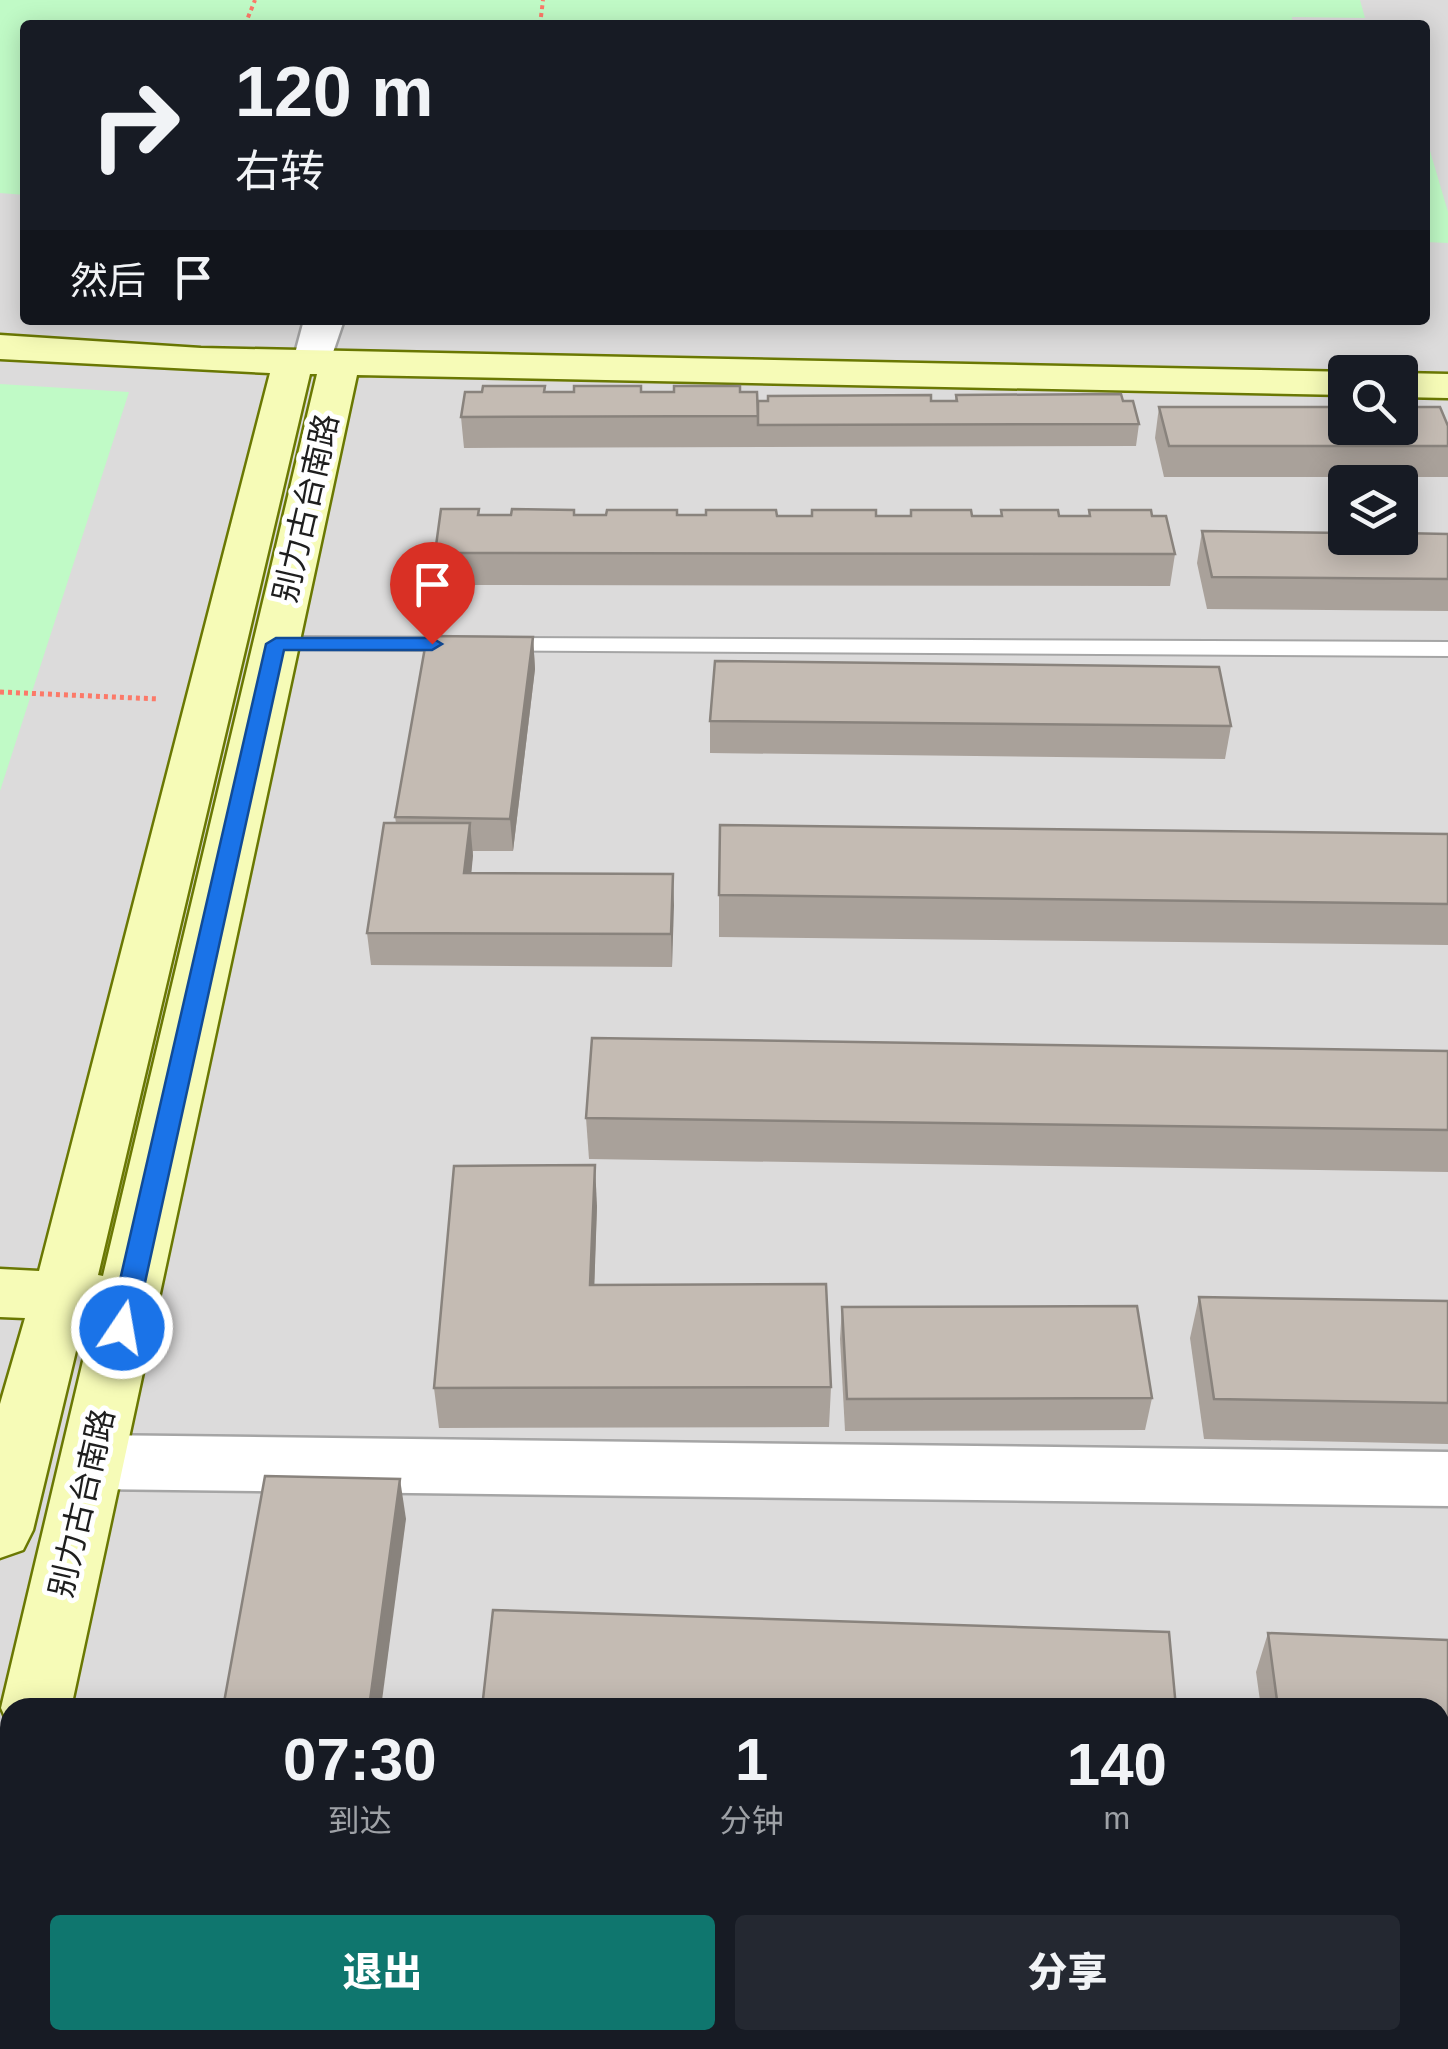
<!DOCTYPE html>
<html lang="zh">
<head>
<meta charset="utf-8">
<style>
  body { margin:0; font-family:Arial,"Noto Sans SC",sans-serif; background:#242831; color:#f1f3f6; height:100vh; display:flex; flex-direction:column; font-size:38px; white-space:nowrap }
  * { box-sizing:border-box; margin:0 }
  p { font-size:32px; color:#9ea1a6 }
  .icon { flex:none; width:55px; height:55px; fill:none; stroke:currentColor; stroke-width:2; stroke-linecap:round; stroke-linejoin:round }
  .map { position:relative; flex:1; overflow:hidden }
  .details { position:absolute; left:0px; top:1698px; width:1450px; height:352px; display:flex; flex-direction:column; background:#171b24; border-radius:30px 30px 0 0; box-shadow:0 5px 25px #0003 }
  .details>* { flex:none }
  .top-card { position:absolute; left:20px; top:20px; width:1410px; height:305px; border-radius:10px; box-shadow:0 5px 25px #0003; background:#171b24; color:#f1f3f6; overflow:hidden }
  .controls { position:absolute; left:1328px; top:355px; display:grid; gap:20px }
  .controls a { display:grid; place-items:center; width:90px; height:90px; border-radius:10px; background:#171b24; box-shadow:0 5px 25px #0003; font-size:50px }
  .pin { position:absolute; display:grid; place-items:center; width:85px; height:85px; color:#fff; margin:-102px -42px; border-radius:50% 50% 50% 0; rotate:-45deg; box-shadow:0 0 10px #0007 }
  .pin .icon { rotate:45deg }
  .me { position:absolute; width:110px; margin:-55px; rotate:12deg; stroke-linejoin:round; filter:drop-shadow(0 0 8px #0008) }
  .turn { display:flex; align-items:center; gap:35px; height:210px; padding:0 50px; font-size:45px }
  .turn .icon { width:130px; height:130px; stroke-width:2.5 }
  .turn b { display:block; font-size:70px; line-height:85px }
  .then { display:flex; align-items:center; height:95px; padding:0 50px; background:#0003; gap:20px; font-size:38px }
  .eta { display:flex; justify-content:space-evenly; align-items:center; height:170px; text-align:center }
  .eta b { font-size:60px; font-weight:800; line-height:70px }
  .action { display:flex; gap:20px; margin-top:auto; padding:20px 50px }
  .action a { flex:1; height:115px; border-radius:10px; background:#0f766e; color:#fff; font-size:40px; font-weight:800; line-height:115px; text-align:center }
  .action a+a { background:#242831; color:#f1f3f6 }
  .map>svg:first-child { display:block }
</style>
</head>
<body>
<div class="map">
<svg width="1448" height="2049" viewBox="0 0 1448 2049">
  <rect width="100%" height="100%" fill="#efece4"/>
  <path fill="#dcdbdb" fill-rule="evenodd" d="M 0,0 L 1448,0 L 1448,2049 L 0,2049 ZM 25,25 L 1425,25 L 1425,320 L 25,320 ZM 1345,372 L 1400,372 L 1400,428 L 1345,428 ZM 1345,482 L 1400,482 L 1400,538 L 1345,538 ZM 10,1708 L 1440,1708 L 1440,2040 L 10,2040 Z"/>
  <g fill="#c0fac6">
    <path d="M 0,0 L 1360,0 L 1365,18 L 1292,17 L 1293,25 L 25,25 L 25,195 L 0,193 Z"/>
    <path d="M 1425,134 L 1448,212 L 1448,243 L 1425,242 Z"/>
    <path d="M 0,384 L 129,392 L 0,791 Z"/>
  </g>
  <g fill="none" stroke-linecap="round" stroke-linejoin="round">
    <g stroke="#a5a5a5" stroke-width="4">
      <path id="lane" d="M 276,637 L 1448,642 L 1448,656 L 268,649 L 264,644 Z"/>
    </g>
    <g stroke="#a5a5a5" stroke-width="5">
      <g id="street">
        <path d="M 304,320 L 344,320 L 327,370 L 313,373 L 299,370 L 293,361 Z"/>
        <path d="M 92,1435 L 1448,1452 L 1448,1506 L 92,1489 L 69,1481 L 60,1462 L 69,1443 Z"/>
      </g>
    </g>
    <g stroke="#6a7803" stroke-width="5">
      <g id="secondary">
        <path d="M 0,335 L 201,348 L 1352,372 L 1345,372 L 1345,395 L 357,375 L 71,1708 L 10,1708 L 10,1728 L 1,1708 L 92,1323 L 85,1322 L 76,1351 L 33,1530 L 23,1550 L 0,1558 L 0,1404 L 25,1318 L 0,1317 L 0,1269 L 39,1271 L 270,373 L 0,359 ZM 310,374 L 317,374 L 103,1276 L 98,1275 Z"/>
        <path d="M 1400,373 L 1448,374 L 1448,398 L 1400,397 Z"/>
        <path d="M 10,1791 L 10,1900 L 0,1904 L 0,1795 Z"/>
      </g>
    </g>
    <g stroke="#fc7968" stroke-width="4" stroke-dasharray="4 4" stroke-linecap="butt">
      <path d="M 245,25 L 255,0"/>
      <path d="M 540,25 L 543,0"/>
    </g>
    <path stroke="#fc7968" stroke-width="5" stroke-dasharray="4 4" stroke-linecap="butt" d="M 0,692 L 159,699"/>
    <use href="#lane" fill="#fff" fill-rule="evenodd"/>
    <use href="#street" fill="#fff" fill-rule="evenodd"/>
    <use href="#secondary" fill="#f6fbb7" fill-rule="evenodd"/>
  </g>
  <g fill="#a9a19a">
    <path d="M 545,392 L 740,392 L 758,401 L 955,401 L 956,395 L 1123,401 L 1139,424 L 1136,446 L 464,448 L 461,417 Z"/>
    <path d="M 1159,407 L 1448,426 L 1448,477 L 1164,477 L 1155,438 Z"/>
    <path d="M 911,510 L 972,516 L 1001,516 L 1001,510 L 1059,516 L 1089,516 L 1089,510 L 1152,516 L 1175,554 L 1170,586 L 438,585 L 435,553 L 480,515 L 910,516 Z"/>
    <path d="M 1202,531 L 1448,534 L 1448,611 L 1207,609 L 1197,563 Z"/>
    <path d="M 533,637 L 535,669 L 513,851 L 473,851 L 471,873 L 673,874 L 672,967 L 371,965 L 367,933 L 396,823 L 395,817 Z"/>
    <path d="M 710,721 L 1231,726 L 1225,759 L 710,753 Z"/>
    <path d="M 1448,834 L 1448,945 L 719,937 L 719,895 Z"/>
    <path d="M 1448,1051 L 1448,1172 L 589,1159 L 586,1118 Z"/>
    <path d="M 597,1206 L 594,1285 L 831,1387 L 829,1427 L 439,1428 L 434,1388 Z"/>
    <path d="M 1199,1297 L 1448,1301 L 1448,1444 L 1204,1439 L 1190,1338 Z"/>
    <path d="M 842,1307 L 1152,1398 L 1145,1430 L 845,1431 L 840,1339 Z"/>
    <path d="M 1268,1633 L 1448,1640 L 1448,1792 L 1440,1792 L 1440,1708 L 1261,1708 L 1256,1672 Z"/>
    <path d="M 1311,2040 L 1440,2040 L 1448,2049 L 1309,2049 Z"/>
  </g>
  <g fill="#89837d">
    <path d="M 533,637 L 535,669 L 513,851 L 510,819 Z"/>
    <path d="M 470,823 L 473,856 L 468,906 L 464,873 Z"/>
    <path d="M 673,874 L 674,906 L 672,967 L 671,934 Z"/>
    <path d="M 595,1165 L 597,1206 L 593,1326 L 590,1285 Z"/>
    <path d="M 400,1479 L 406,1519 L 381,1708 L 369,1708 Z"/>
    <path d="M 323,2040 L 337,2040 L 336,2049 L 322,2049 Z"/>
  </g>
  <g fill="#c4bbb3" stroke="#89837d" stroke-width="2.5">
    <path d="M 483,386 L 545,386 L 544,392 L 574,392 L 574,386 L 641,386 L 641,392 L 674,392 L 674,386 L 740,386 L 740,392 L 757,392 L 758,416 L 461,417 L 465,392 L 482,392 Z"/>
    <path d="M 1121,394 L 1123,401 L 1133,401 L 1139,424 L 758,425 L 758,401 L 768,401 L 768,396 L 931,395 L 931,401 L 957,401 L 956,395 Z"/>
    <path d="M 1159,407 L 1345,407 L 1345,428 L 1400,428 L 1400,407 L 1440,407 L 1448,426 L 1448,446 L 1169,446 Z"/>
    <path d="M 441,509 L 479,509 L 478,515 L 511,515 L 512,509 L 574,510 L 574,515 L 606,515 L 607,510 L 677,510 L 677,515 L 706,515 L 706,510 L 776,510 L 777,516 L 812,516 L 812,510 L 876,510 L 876,516 L 911,516 L 911,510 L 971,510 L 972,516 L 1002,516 L 1001,510 L 1058,510 L 1059,516 L 1090,516 L 1089,510 L 1151,510 L 1152,516 L 1166,516 L 1175,554 L 435,553 Z"/>
    <path d="M 1202,531 L 1345,533 L 1345,538 L 1400,538 L 1400,533 L 1448,534 L 1448,579 L 1212,577 Z"/>
    <path d="M 427,636 L 533,637 L 510,819 L 395,817 Z"/>
    <path d="M 715,661 L 1219,667 L 1231,726 L 710,721 Z"/>
    <path d="M 384,823 L 470,823 L 464,873 L 673,874 L 671,934 L 367,933 Z"/>
    <path d="M 720,825 L 1448,834 L 1448,904 L 719,895 Z"/>
    <path d="M 592,1038 L 1448,1051 L 1448,1130 L 586,1118 Z"/>
    <path d="M 595,1165 L 590,1285 L 826,1284 L 831,1387 L 434,1388 L 454,1166 Z"/>
    <path d="M 1199,1297 L 1448,1301 L 1448,1403 L 1214,1399 Z"/>
    <path d="M 1137,1306 L 1152,1398 L 847,1399 L 842,1307 Z"/>
    <path d="M 265,1476 L 400,1479 L 369,1708 L 223,1708 Z"/>
    <path d="M 493,1610 L 1169,1632 L 1176,1708 L 482,1708 Z"/>
    <path d="M 1268,1633 L 1448,1640 L 1448,1754 L 1440,1754 L 1440,1708 L 1278,1708 Z"/>
    <path d="M 1440,2017 L 1448,2017 L 1448,2049 L 1327,2049 L 1326,2040 L 1440,2040 Z"/>
    <path d="M 162,2040 L 323,2040 L 322,2049 L 160,2049 Z"/>
    <path d="M 465,2040 L 1232,2040 L 1233,2049 L 464,2049 Z"/>
  </g>
  <path fill="#1a73e8" stroke="#114b97" stroke-width="2.5" d="M 276,638 L 432,638 L 442,644 L 432,650 L 284,650 L 135,1328 L 131,1335 L 113,1335 L 109,1328 L 266,644 Z"/>
  <g text-anchor="middle" stroke-width="10" stroke-linejoin="round" paint-order="stroke">
    <g font-size="32" fill="#1e1e1e" stroke="#fff">
      <text transform="translate(306 508) rotate(-77)" y="11">别力古台南路</text>
      <text transform="translate(82 1503) rotate(-77)" y="11">别力古台南路</text>
    </g>
  </g>
</svg>
<div class="controls">
<a><svg class="icon" aria-label="search" viewBox="0 0 24 24"><circle cx="10" cy="10" r="6"/><path d="M15 15l6 6"/></svg></a>
<a><svg class="icon" aria-label="layers" viewBox="0 0 24 24"><path d="M12 4l9 5-9 5-9-5zM3 14l9 5 9-5"/></svg></a>
</div>
<div class="pin" style="left:432px;top:644px;background:#d93025"><svg class="icon" aria-label="arrive" viewBox="0 0 24 24"><path d="M6 21V4h12l-3 4 3 4H6"/></svg></div>
<svg class="me" style="left:122px;top:1328px" viewBox="-20 -20 40 40"><circle r="17" fill="#1a73e8" stroke="#fff" stroke-width="3"/><path d="M0-11L8 9 0 5-8 9z" fill="#fff"/></svg>
<div class="top-card">
<div class="turn"><svg class="icon" aria-label="right" viewBox="0 0 24 24"><path d="M7 20v-9h11M14 6l5 5-5 5"/></svg><div><b>120 m</b>右转</div></div>
<div class="then">然后<svg class="icon" aria-label="arrive" viewBox="0 0 24 24"><path d="M6 21V4h12l-3 4 3 4H6"/></svg></div>
</div>
<section class="details">
<div class="eta">
<div><b>07:30</b><p>到达</p></div>
<div><b>1</b><p>分钟</p></div>
<div><b>140</b><p>m</p></div>
</div>
<div class="action"><a>退出</a><a>分享</a></div>
</section>
</div>
</body>
</html>
